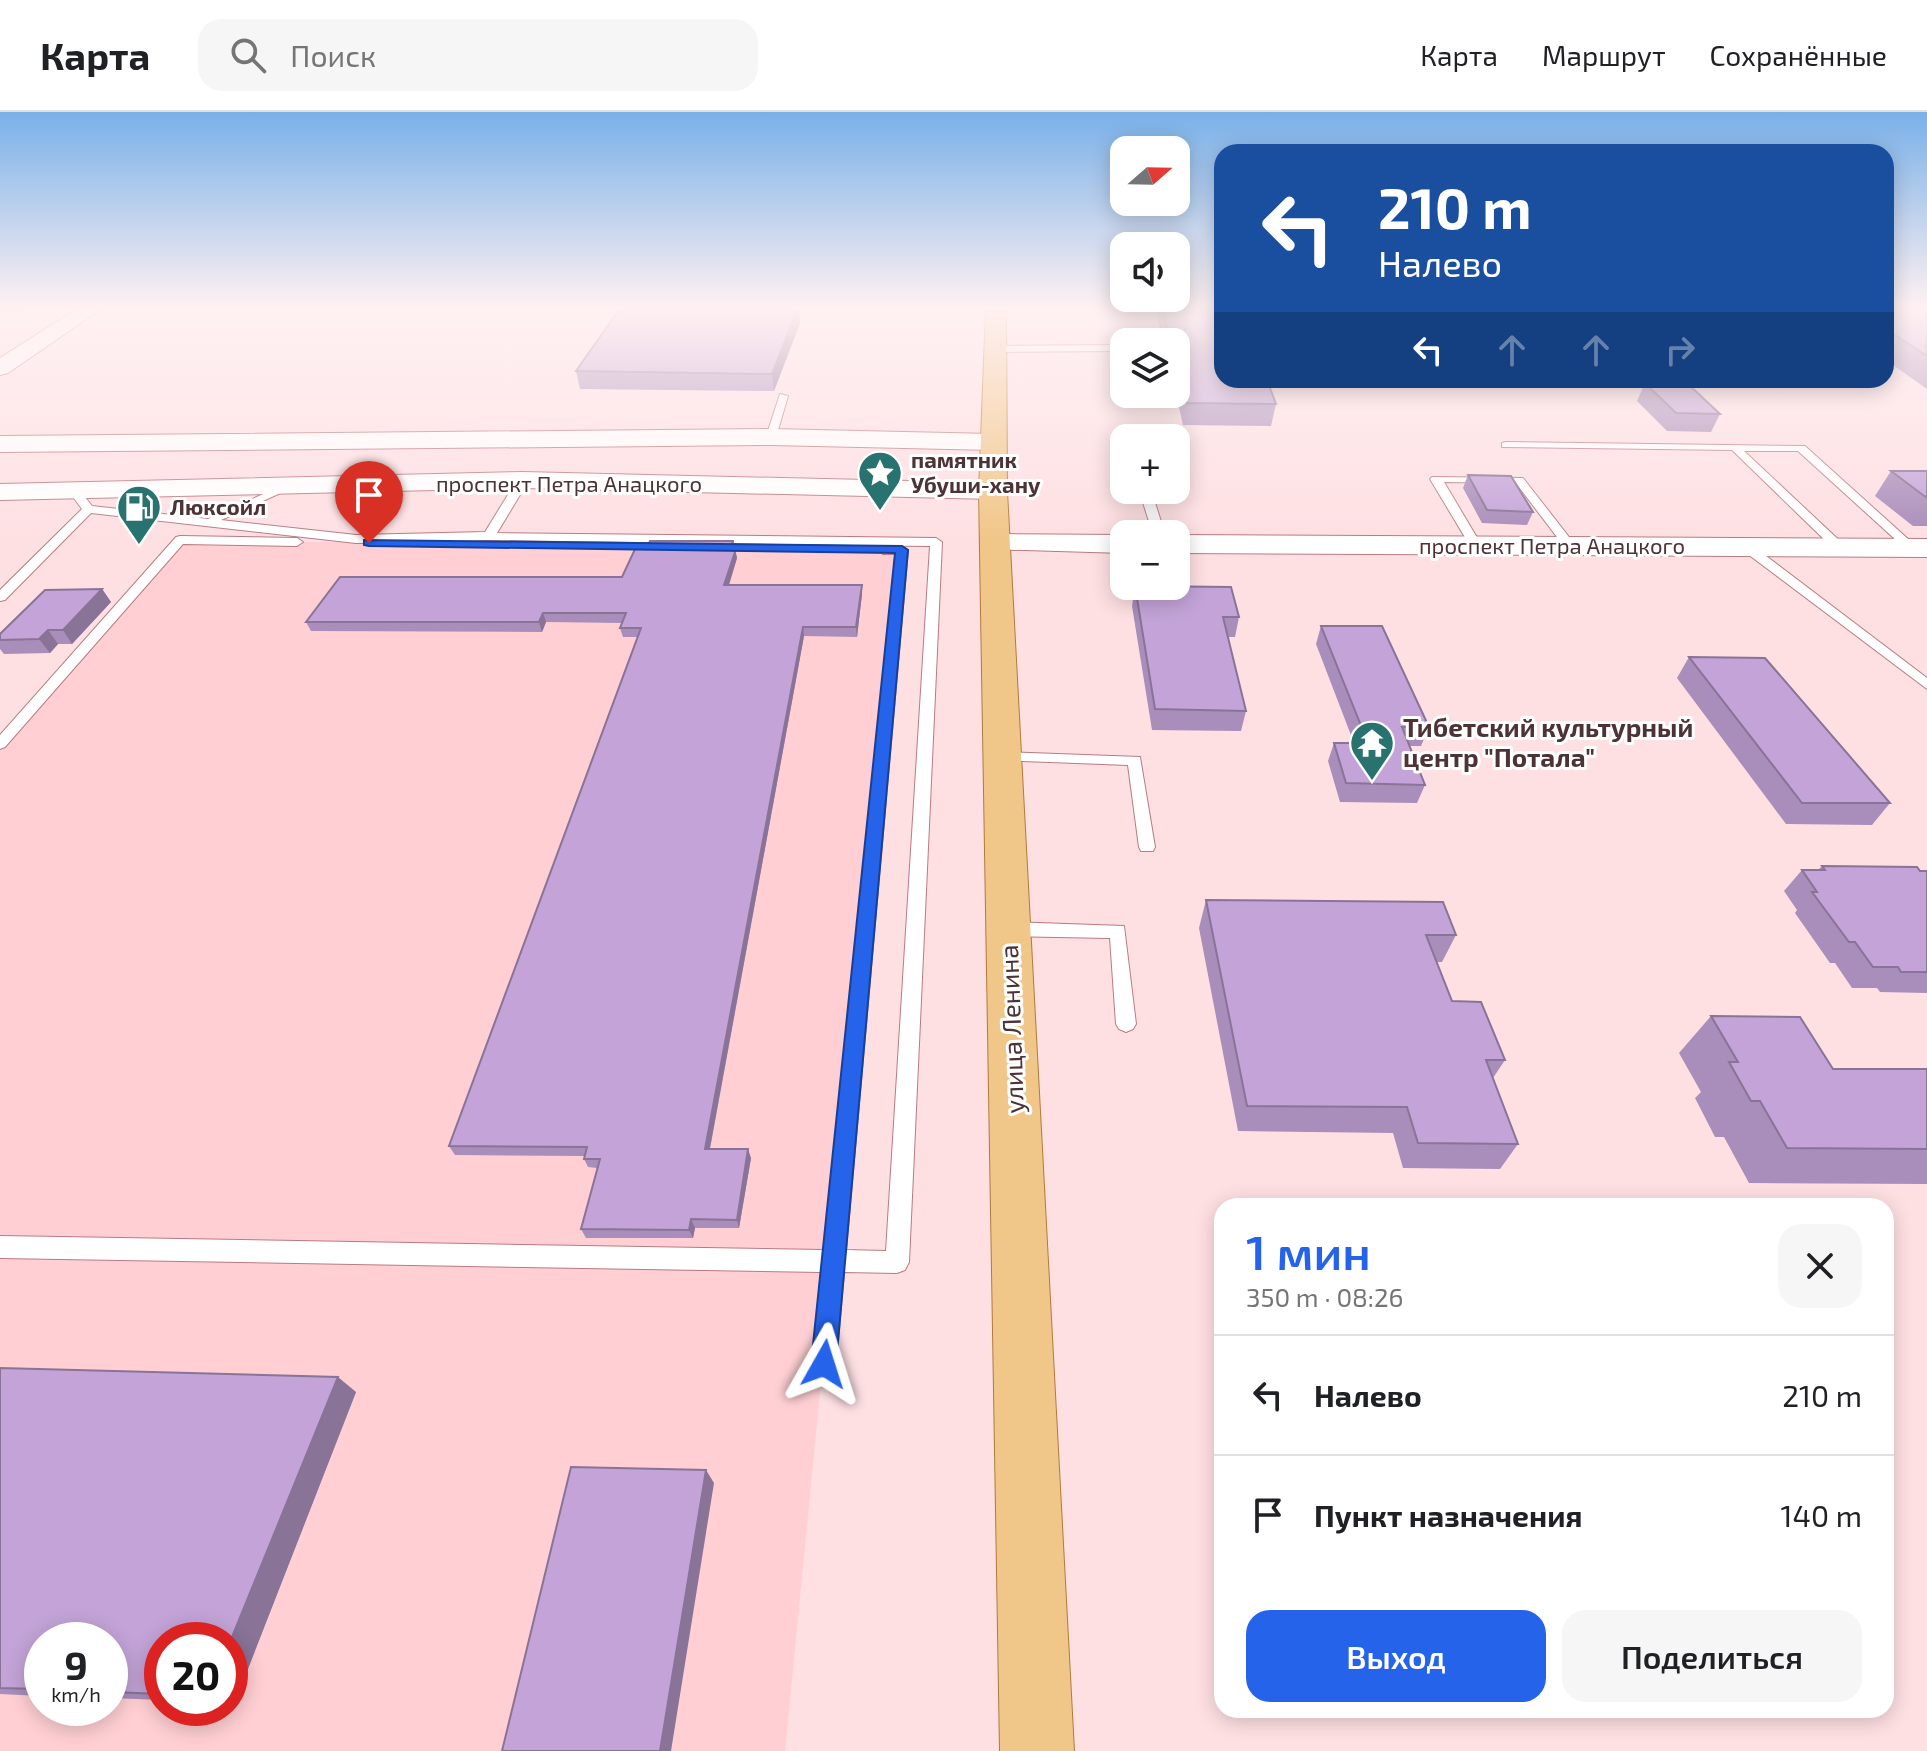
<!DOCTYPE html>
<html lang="ru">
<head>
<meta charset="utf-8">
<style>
  body { margin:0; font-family:"Exo 2",sans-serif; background:#f6f6f6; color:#202124; height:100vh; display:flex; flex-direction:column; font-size:30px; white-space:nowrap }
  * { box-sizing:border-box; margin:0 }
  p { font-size:26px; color:#757577 }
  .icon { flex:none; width:44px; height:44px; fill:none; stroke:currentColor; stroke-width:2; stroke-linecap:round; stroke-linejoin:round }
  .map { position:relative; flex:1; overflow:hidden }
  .panel { position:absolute; left:1214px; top:1086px; width:680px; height:520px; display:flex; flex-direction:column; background:#fff; border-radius:24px; box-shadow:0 4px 20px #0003 }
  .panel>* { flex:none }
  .top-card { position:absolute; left:1214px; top:32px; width:680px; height:244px; border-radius:24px; box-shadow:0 4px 20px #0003; background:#1a4fa0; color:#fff; overflow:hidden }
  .needle { width:52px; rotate:70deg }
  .controls { position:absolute; left:1110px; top:24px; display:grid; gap:16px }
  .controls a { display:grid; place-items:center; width:80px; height:80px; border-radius:16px; background:#fff; box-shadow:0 4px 20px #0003; font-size:40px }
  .speed { position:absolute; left:24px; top:1510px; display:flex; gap:16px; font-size:40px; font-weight:700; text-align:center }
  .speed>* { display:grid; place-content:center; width:104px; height:104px; border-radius:50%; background:#fff; box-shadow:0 4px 20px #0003; line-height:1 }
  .speed small { font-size:20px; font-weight:400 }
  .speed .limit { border:12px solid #d22; background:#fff; color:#111 }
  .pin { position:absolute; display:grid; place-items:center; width:68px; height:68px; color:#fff; margin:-82px -34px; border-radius:50% 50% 50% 0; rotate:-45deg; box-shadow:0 0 8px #0007 }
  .pin .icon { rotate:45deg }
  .me { position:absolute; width:88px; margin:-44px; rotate:6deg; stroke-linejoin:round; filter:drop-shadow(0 0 6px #0008) }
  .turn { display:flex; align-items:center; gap:28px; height:168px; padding:0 32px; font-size:36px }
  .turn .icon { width:104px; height:104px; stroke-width:2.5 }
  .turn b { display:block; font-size:56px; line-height:68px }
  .lanes { display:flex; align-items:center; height:76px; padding:0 32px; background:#0003; justify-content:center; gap:40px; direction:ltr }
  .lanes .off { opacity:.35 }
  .round { display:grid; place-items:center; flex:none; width:84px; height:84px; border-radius:24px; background:#f6f6f6 }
  .overview { display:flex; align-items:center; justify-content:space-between; height:136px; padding:0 32px }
  h1 { font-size:48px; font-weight:600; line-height:60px; color:#2563eb }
  .primary-button { display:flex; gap:16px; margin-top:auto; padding:16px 32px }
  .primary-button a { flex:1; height:92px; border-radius:24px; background:#2563eb; color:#fff; font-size:32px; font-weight:600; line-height:92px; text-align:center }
  .primary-button a+a { background:#f6f6f6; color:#202124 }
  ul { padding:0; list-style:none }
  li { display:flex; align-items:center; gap:24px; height:120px; padding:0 32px; border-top:2px solid #e0e0e0 }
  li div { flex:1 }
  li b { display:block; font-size:30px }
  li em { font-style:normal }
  header { display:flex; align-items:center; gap:48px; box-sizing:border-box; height:112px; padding:0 40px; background:#fff; border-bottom:2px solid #e0e0e0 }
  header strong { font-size:38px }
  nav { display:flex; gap:44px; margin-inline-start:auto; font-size:28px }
  .search { width:560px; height:72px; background:#f6f6f6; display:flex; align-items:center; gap:20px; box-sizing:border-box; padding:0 28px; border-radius:24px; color:#757577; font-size:30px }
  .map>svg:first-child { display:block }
</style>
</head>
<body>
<header>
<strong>Карта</strong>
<div class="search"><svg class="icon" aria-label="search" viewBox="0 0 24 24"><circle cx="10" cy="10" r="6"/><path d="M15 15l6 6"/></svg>Поиск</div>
<nav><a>Карта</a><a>Маршрут</a><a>Сохранённые</a></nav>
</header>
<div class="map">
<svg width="1927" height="1639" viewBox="0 0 1927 1639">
  <rect width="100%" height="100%" fill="#fee0e3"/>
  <path fill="#ffcfd3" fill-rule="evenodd" d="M 180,428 L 902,438 L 785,1639 L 0,1639 L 0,632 ZM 42,1528 L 110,1528 L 110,1596 L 42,1596 ZM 162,1528 L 230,1528 L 230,1596 L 162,1596 Z"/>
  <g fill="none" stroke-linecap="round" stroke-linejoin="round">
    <g stroke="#ba7a81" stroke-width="2">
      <g id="service">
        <path d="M 1124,233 L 1124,239 L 995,240 L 990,237 L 995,234 Z"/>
        <path d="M 780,282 L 788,284 L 776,325 L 771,328 L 766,325 Z"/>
        <path d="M 1506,330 L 1805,334 L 1918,436 L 1908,439 L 1798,339 L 1744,339 L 1842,431 L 1842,437 L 1834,437 L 1732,338 L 1502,335 L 1502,331 Z"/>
        <path d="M 523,365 L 529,368 L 497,421 L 936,426 L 942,430 L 909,1150 L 905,1158 L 897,1161 L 844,1160 L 836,1252 L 833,1261 L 824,1264 L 815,1261 L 812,1252 L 821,1160 L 0,1146 L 0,1124 L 824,1138 L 896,442 L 883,442 L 877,438 C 884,432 901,432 908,438 L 846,1138 L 886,1139 L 930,434 L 489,428 L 356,431 L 91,401 L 5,488 L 0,489 L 0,478 L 82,397 L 67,377 L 73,374 L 77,375 L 92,394 L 208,407 L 292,369 L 296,370 L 296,374 L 221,408 L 356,423 L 485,420 L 517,368 Z"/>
        <path d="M 1432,365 L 1523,366 L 1576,434 L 1566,437 L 1516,371 L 1444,370 L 1482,434 L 1472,437 L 1430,367 Z"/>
        <path d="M 1139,378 L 1151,378 L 1165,422 L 1153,422 Z"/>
        <path d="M 180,424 L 297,426 L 303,430 L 297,434 L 183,432 L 5,635 L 0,637 L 0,623 L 176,425 Z"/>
        <path d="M 1741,431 L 1749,431 L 1927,566 L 1927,577 L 1741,437 Z"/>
        <path d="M 1003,640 L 1140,645 L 1155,735 L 1153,739 L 1141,739 L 1139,735 L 1128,653 L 998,648 L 995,645 Z"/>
        <path d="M 1008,810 L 1124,814 L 1136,912 L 1133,917 L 1126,920 L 1119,917 L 1116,912 L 1110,826 L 1008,824 L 999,817 Z"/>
      </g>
    </g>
    <g stroke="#ba7a81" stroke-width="2">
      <g id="secondary">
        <path d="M 80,195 L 104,195 L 8,261 L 0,263 L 0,246 Z"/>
        <path d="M 771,317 L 993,322 L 1002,325 L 1006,330 L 1002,335 L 993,338 L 771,333 L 0,340 L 0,324 Z"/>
        <path d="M 523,360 L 993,371 L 1003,373 L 1007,379 L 1003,385 L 993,387 L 523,376 L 0,388 L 0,372 Z"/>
        <path d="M 997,422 L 1124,423 L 1124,441 L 987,437 L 982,431 L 987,425 Z"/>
        <path d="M 1176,423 L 1927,427 L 1927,445 L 1176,441 Z"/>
      </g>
    </g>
    <g stroke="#b17a39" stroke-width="2">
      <path id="primary" d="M 986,195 L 1006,195 L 1007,379 L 1074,1639 L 1000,1639 L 979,379 Z"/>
    </g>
    <use href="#service" fill="#fff" fill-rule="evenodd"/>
    <use href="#secondary" fill="#fff" fill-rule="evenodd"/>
    <use href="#primary" fill="#f1c789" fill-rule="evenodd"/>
  </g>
  <g fill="#a98dba">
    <path d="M 0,195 L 27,195 L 21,198 L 0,198 Z"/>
    <path d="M 798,195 L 800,211 L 774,279 L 580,277 L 576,259 Z"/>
    <path d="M 1155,195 L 1222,195 L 1276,292 L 1271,314 L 1183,313 L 1176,282 L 1176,230 L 1163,230 Z"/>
    <path d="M 1886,195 L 1927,195 L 1927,277 L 1886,248 Z"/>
    <path d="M 1645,271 L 1720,302 L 1711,320 L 1667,319 L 1637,289 Z"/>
    <path d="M 1891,359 L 1927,359 L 1927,414 L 1913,414 L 1875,384 Z"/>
    <path d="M 1468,363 L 1533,400 L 1527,413 L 1482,411 L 1463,376 Z"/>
    <path d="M 733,429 L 737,446 L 729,473 L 862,482 L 857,525 L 804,524 L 710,1037 L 751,1046 L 739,1116 L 695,1116 L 693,1126 L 586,1126 L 581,1117 L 597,1056 L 588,1055 L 584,1047 L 585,1044 L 455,1043 L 449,1034 L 637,525 L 623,525 L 620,516 L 622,511 L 546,510 L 542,520 L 311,519 L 306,510 L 622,465 L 647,435 Z"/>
    <path d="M 1135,474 L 1239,505 L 1235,525 L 1228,525 L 1246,599 L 1241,619 L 1152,618 L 1132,494 Z"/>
    <path d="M 102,477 L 111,490 L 72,532 L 58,532 L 50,541 L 4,542 L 0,537 L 0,522 Z"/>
    <path d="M 1321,514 L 1429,615 L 1421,634 L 1410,634 L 1425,673 L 1417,691 L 1340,690 L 1328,649 L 1334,631 L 1354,631 L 1316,532 Z"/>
    <path d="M 1689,545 L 1890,691 L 1872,713 L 1786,712 L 1677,566 Z"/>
    <path d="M 1822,754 L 1927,759 L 1927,881 L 1880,880 L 1877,876 L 1852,876 L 1835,851 L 1830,851 L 1795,801 L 1797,798 L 1784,779 L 1802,758 L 1818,758 Z"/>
    <path d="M 1206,788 L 1456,823 L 1442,850 L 1437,850 L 1452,889 L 1505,948 L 1493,966 L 1518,1032 L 1500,1057 L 1403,1056 L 1393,1021 L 1238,1019 L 1199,816 Z"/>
    <path d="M 1711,904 L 1833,957 L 1927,957 L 1927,1072 L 1749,1071 L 1724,1025 L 1715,1025 L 1695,986 L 1701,980 L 1679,941 Z"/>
    <path d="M 0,1256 L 356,1280 L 235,1590 L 230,1590 L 230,1528 L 162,1528 L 162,1588 L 110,1586 L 110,1528 L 42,1528 L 42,1584 L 0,1582 Z"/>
    <path d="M 1400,1598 L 1468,1598 L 1401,1600 Z"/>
  </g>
  <g fill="#897397">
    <path d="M 798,195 L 800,211 L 774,279 L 772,262 Z"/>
    <path d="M 733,429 L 737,446 L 726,482 L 724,473 Z"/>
    <path d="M 862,473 L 862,482 L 857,525 L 856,515 Z"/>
    <path d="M 102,477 L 111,490 L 72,532 L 63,518 Z"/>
    <path d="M 543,501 L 546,510 L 542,520 L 539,510 Z"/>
    <path d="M 803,515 L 804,524 L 708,1046 L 705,1037 Z"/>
    <path d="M 48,518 L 58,532 L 50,541 L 39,527 Z"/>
    <path d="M 748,1037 L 751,1046 L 739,1116 L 737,1108 Z"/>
    <path d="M 691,1107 L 695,1116 L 693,1126 L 689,1118 Z"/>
    <path d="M 338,1265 L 356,1280 L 235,1590 L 230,1589 L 230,1530 Z"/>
    <path d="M 706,1358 L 714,1371 L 671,1639 L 660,1639 Z"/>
  </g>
  <g fill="#c4a4d8" stroke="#897397" stroke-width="2">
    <path d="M 621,195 L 798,195 L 772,262 L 576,259 Z"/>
    <path d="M 1162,195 L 1222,195 L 1222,268 L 1267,268 L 1276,292 L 1187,291 L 1176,248 L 1176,230 L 1171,230 Z"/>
    <path d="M 1886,195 L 1927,195 L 1927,244 L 1886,217 Z"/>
    <path d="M 1645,271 L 1687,271 L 1720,302 L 1676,301 Z"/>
    <path d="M 1891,359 L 1927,359 L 1927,386 Z"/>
    <path d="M 1468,363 L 1511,364 L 1533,400 L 1487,398 Z"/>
    <path d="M 650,429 L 733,429 L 731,437 L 736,437 L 724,473 L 862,473 L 856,515 L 803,515 L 705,1037 L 748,1037 L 737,1108 L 691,1107 L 689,1118 L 581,1117 L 600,1047 L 584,1047 L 587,1035 L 449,1034 L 641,516 L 620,516 L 626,501 L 543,501 L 539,510 L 306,510 L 340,465 L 622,465 L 636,435 L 647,435 Z"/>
    <path d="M 1135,474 L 1231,475 L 1239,505 L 1223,505 L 1246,599 L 1155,597 Z"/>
    <path d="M 102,477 L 63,518 L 48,518 L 39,527 L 0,528 L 0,522 L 45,478 Z"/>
    <path d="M 1321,514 L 1382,514 L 1429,615 L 1402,615 L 1425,673 L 1346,671 L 1334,631 L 1368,631 Z"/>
    <path d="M 1689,545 L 1765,546 L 1890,691 L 1802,691 Z"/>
    <path d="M 1822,754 L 1917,755 L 1920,759 L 1927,759 L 1927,860 L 1901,860 L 1898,855 L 1873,855 L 1855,830 L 1849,830 L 1812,780 L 1817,780 L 1802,758 L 1825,758 Z"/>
    <path d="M 1206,788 L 1443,790 L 1456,823 L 1426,823 L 1452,889 L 1481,890 L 1505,948 L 1486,948 L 1518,1032 L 1418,1031 L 1407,995 L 1247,994 Z"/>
    <path d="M 1711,904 L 1800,905 L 1833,957 L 1927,957 L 1927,1037 L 1787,1036 L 1760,989 L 1751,989 L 1729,950 L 1738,950 Z"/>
    <path d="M 0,1256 L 338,1265 L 230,1530 L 230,1528 L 162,1528 L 162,1582 L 110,1580 L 110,1528 L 42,1528 L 42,1577 L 0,1576 Z"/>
    <path d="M 571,1355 L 706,1358 L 660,1639 L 502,1639 Z"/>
  </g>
  <linearGradient id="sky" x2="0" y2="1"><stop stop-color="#79b0e8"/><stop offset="0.46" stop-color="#fff1f2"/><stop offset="1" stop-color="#fff1f2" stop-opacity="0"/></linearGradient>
  <rect width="1927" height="425" fill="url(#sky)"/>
  <path fill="#2563eb" stroke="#184099" stroke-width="2" d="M 364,428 L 902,434 L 908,438 L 836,1252 L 832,1261 L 824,1265 L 815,1261 L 811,1252 L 895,441 L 369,434 L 364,433 Z"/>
  <defs>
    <g id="sight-pin" transform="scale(2.3)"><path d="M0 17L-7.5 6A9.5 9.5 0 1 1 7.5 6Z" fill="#287270" stroke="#fff"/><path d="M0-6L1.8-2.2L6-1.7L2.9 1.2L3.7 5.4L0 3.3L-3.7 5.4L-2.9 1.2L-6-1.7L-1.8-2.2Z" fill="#fff"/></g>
    <g id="fuel-pin" transform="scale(2.3)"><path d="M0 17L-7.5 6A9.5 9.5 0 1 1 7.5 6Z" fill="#287270" stroke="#fff"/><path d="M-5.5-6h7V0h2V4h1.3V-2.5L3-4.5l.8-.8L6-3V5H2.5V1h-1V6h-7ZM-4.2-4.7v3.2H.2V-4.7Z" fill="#fff"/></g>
    <g id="temple-pin" transform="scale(2.3)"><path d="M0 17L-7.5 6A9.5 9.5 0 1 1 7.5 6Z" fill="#287270" stroke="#fff"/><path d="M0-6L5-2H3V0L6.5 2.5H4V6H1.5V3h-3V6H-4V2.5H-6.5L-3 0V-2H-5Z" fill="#fff"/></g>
  </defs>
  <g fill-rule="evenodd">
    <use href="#sight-pin" x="880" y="361"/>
    <use href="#fuel-pin" x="139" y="395"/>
    <use href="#temple-pin" x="1372" y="631"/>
  </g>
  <g text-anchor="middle" stroke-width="6" stroke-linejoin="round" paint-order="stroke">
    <g font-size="22" font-weight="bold" fill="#4e3336" stroke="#fff" text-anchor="start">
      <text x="911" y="356">памятник<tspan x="911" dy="25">Убуши-хану</tspan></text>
      <text x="170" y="403">Люксойл</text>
    </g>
    <g font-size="22" fill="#4e3336" stroke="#fff">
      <text x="569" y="380">проспект Петра Анацкого</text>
      <text x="1552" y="442">проспект Петра Анацкого</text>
    </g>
    <g font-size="26" font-weight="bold" fill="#4e3336" stroke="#fff" text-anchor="start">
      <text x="1403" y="625">Тибетский культурный<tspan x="1403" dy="30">центр "Потала"</tspan></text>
    </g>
    <g font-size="26" fill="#4e3336" stroke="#fff">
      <text transform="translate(1012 917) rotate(-92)" y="9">улица Ленина</text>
    </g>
  </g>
</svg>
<div class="controls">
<a><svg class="needle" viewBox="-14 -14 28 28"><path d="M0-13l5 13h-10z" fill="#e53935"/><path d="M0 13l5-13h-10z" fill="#757577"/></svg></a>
<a><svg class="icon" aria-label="sound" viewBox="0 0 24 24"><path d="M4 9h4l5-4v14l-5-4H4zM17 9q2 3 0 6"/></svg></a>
<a><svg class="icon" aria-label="layers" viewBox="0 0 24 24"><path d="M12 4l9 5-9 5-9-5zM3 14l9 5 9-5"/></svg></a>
<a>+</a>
<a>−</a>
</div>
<div class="speed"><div>9<small>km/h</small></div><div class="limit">20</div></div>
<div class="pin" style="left:369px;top:431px;background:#d93025"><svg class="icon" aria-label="arrive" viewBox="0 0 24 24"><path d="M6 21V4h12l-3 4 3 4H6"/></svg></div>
<svg class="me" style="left:824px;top:1252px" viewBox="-20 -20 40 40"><path d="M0-17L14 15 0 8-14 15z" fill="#2563eb" stroke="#fff" stroke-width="4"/></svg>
<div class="top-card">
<div class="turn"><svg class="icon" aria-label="left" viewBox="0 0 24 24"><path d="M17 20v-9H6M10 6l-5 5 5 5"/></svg><div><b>210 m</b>Налево</div></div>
<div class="lanes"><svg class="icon" aria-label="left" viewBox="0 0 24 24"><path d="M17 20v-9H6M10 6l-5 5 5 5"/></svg><svg class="icon off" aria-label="ahead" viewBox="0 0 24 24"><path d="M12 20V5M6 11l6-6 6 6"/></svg><svg class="icon off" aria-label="ahead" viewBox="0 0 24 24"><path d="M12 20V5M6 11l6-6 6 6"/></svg><svg class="icon off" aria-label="right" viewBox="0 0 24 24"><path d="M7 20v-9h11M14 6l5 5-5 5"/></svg></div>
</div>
<section class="panel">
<div class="overview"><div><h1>1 мин</h1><p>350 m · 08:26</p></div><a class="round"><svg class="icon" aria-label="close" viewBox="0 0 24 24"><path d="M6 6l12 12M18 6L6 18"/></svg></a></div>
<ul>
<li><svg class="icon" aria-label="left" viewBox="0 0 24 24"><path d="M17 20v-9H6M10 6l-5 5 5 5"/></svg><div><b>Налево</b></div><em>210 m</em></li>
<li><svg class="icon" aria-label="arrive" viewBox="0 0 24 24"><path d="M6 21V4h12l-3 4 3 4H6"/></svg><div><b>Пункт назначения</b></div><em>140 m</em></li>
</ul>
<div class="primary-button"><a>Выход</a><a>Поделиться</a></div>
</section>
</div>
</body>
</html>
